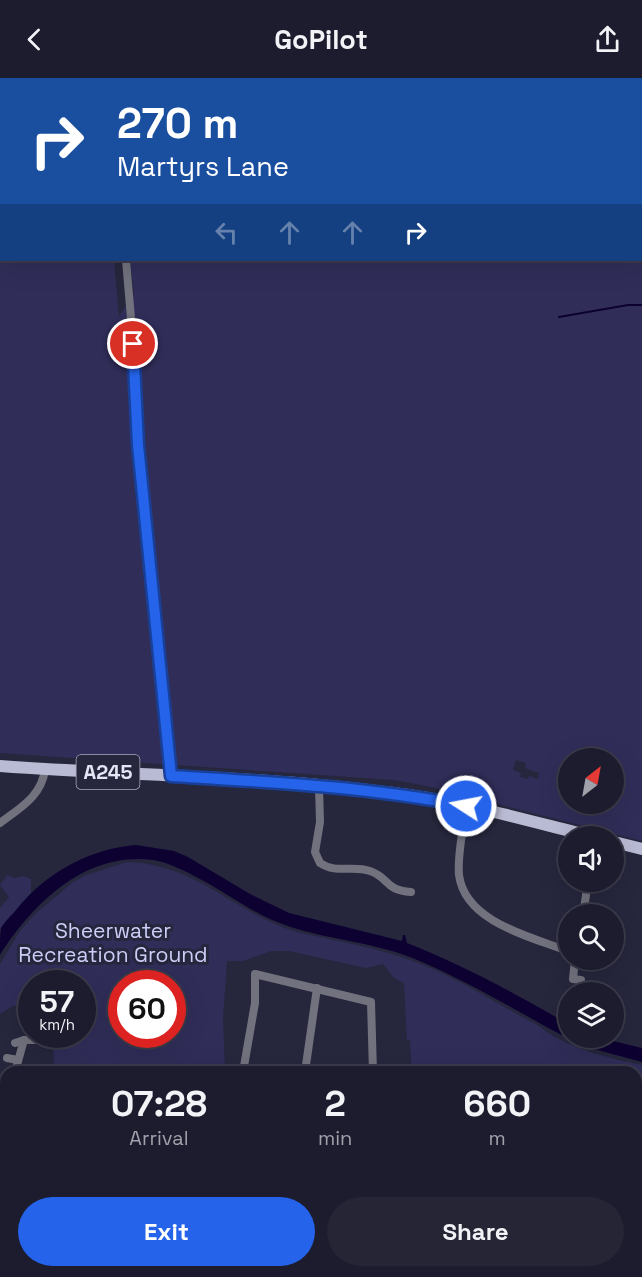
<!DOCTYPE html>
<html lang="en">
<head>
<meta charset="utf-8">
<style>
  body { margin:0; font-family:"Space Grotesk",sans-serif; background:#252536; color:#f1f3f6; height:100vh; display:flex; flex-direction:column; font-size:22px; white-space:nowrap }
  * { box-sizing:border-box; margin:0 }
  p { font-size:20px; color:#a0a1aa }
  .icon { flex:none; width:33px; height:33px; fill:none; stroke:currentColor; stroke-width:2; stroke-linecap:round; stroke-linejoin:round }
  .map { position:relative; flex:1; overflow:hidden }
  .panel { position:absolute; left:0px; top:988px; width:642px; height:212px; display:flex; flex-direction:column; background:#1c1c2e; border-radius:18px 18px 0 0; box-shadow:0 6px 24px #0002,0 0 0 2px #3a3a4a }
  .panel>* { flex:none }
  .hud { position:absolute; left:0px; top:0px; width:642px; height:183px; box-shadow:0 6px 24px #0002,0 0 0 2px #3a3a4a; background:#1a4fa0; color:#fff; overflow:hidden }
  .needle { width:39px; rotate:31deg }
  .tools { position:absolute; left:558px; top:670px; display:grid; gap:12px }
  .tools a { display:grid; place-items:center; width:66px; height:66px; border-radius:50%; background:#1c1c2e; box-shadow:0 6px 24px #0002,0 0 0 2px #3a3a4a; font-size:30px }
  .speed { position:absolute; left:18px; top:892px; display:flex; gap:12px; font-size:30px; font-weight:700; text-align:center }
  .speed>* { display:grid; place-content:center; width:78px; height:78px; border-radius:50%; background:#1c1c2e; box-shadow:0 6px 24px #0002,0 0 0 2px #3a3a4a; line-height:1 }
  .speed small { font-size:15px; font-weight:400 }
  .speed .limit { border:9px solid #d22; background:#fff; color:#111 }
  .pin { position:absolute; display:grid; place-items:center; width:51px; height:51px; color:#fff; margin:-26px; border:3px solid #fff; border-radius:50%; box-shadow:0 2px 6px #0007 }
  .me { position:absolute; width:66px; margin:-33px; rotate:281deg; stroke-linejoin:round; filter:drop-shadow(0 0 4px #0008) }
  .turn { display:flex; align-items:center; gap:21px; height:126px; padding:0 18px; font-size:27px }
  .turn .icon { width:78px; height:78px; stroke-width:2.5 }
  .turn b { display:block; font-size:42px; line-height:51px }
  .lanes { display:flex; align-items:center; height:57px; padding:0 18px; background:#0003; justify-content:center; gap:30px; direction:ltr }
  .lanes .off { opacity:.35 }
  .eta { display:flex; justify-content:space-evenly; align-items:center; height:102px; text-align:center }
  .eta b { font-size:36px; font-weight:700; line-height:42px }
  .primary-button { display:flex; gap:12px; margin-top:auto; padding:12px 18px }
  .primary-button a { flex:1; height:69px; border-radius:36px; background:#2563eb; color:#fff; font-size:24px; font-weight:700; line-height:69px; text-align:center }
  .primary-button a+a { background:#252536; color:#f1f3f6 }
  header { display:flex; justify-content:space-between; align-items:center; height:78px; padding:0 18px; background:#1c1c2e; font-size:27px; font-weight:700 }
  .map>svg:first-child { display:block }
</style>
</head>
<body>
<header><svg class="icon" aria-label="back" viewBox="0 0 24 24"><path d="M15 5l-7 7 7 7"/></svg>GoPilot<svg class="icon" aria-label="share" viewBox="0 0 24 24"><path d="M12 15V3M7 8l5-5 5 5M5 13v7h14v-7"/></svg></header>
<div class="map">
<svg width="642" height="1199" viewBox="0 0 642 1199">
  <rect width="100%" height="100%" fill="#26263d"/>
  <g fill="#302e59" fill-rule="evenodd">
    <path d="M 0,0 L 101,0 L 101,1 L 2,2 L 2,182 L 114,182 L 119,238 L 134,216 L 130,182 L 640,182 L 640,2 L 391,1 L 642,0 L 642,763 L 427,708 L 394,702 L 0,675 ZM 568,681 L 614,681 L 614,726 L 568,726 ZM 516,682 L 526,685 L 525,690 L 539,695 L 538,701 L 529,698 L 528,701 L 520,699 L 521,695 L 513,692 Z"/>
    <path d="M 127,784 C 191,786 225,825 280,848 C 296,855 313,857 329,861 C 357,867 386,873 413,883 C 457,899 498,927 539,948 C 564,969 610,981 642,987 L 642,1012 L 636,1011 L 636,994 L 412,994 L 410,962 L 407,962 L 404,905 L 394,900 L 383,886 L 366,890 L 289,873 L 271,873 L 243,883 L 227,883 L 223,941 L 225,994 L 54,994 L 53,957 L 82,957 L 82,906 L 32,906 L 29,927 L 13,928 L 0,936 L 0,886 L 20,853 L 35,836 L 72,805 L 84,798 ZM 122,906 L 172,906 L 172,957 L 122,957 Z"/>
    <path d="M 7,797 L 15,800 L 23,798 L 31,801 L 31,815 L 0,851 L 0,830 L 9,819 L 0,807 Z"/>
    <rect x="636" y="1025" width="6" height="80"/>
  </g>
  <path fill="#0d0132" d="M 136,767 L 174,773 L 188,779 L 250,816 L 289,835 L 402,863 L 403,857 L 405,857 L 407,865 C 463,887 516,916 568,946 L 568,960 L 601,960 L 642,970 L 642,984 L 594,971 L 569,961 C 518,934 468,903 415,881 C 374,864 329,862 288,848 C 256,838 229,816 200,801 C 185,793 170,785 153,782 C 86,773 33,825 0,877 C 0,869 0,856 1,850 C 5,843 12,837 16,832 C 46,795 88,771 136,767 Z"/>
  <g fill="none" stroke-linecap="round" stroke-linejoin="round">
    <g stroke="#0d0132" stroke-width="2">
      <path d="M 169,0 L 171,2"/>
      <path d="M 406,2 L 408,0"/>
      <path d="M 141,183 L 151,182"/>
      <path d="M 559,239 L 628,227 L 642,227"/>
    </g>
    <g stroke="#71727d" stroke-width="8">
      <path d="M 107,0 L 107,2"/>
      <path d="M 126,182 L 135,287 L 138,367 L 171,698"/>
      <path d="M 319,708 L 320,744 L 315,774 L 320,785 C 336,796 353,787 370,793 C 390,800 384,812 411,814"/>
      <path d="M 466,727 C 464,750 457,775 459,797 C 465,844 531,859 568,873"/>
      <path d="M 0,745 C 20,730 42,718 45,691"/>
      <path d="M 583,837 L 588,804"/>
      <path d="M 575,882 L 573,901 L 581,902"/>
      <path d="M 15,965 L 24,962 L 35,962"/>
      <path d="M 7,980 L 18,982"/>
      <path d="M 15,994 L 24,962"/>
      <path d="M 243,994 L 255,925 L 255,896 L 371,924 L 373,994"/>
      <path d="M 305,994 L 317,910"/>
      <path d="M 0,1035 L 6,1021"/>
      <path d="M 0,1061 L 6,1061"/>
      <path d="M 0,1097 L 6,1097"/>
      <path d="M 463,1194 L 463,1199"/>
      <path d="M 61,1199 L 62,1194"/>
    </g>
    <g stroke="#b9bad3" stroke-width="12">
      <path d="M 0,688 C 136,698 273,698 408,717 C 471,726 533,744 594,759"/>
      <path d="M 614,764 L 642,771"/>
    </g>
  </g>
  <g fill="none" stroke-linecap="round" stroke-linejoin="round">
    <g stroke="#184099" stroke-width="15">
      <path id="route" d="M 133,266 L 138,367 L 171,698 C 270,704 369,709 466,728"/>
    </g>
    <use href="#route" stroke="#2563eb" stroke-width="10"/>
  </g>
  <g text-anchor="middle" stroke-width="6" stroke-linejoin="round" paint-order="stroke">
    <rect fill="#26263d" stroke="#acacbe" stroke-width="1.5" x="76.5" y="677" width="63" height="34" rx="4.5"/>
    <g font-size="20" font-weight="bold" fill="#e5e6f5">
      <text x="108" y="701">A245</text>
    </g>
    <g font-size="21" fill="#cccef7" stroke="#26263d">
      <text x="113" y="860">Sheerwater<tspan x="113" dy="24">Recreation Ground</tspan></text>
    </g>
  </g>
</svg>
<div class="tools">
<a><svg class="needle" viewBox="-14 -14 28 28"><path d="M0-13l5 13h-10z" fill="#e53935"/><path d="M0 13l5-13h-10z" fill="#a0a1aa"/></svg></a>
<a><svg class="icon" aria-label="sound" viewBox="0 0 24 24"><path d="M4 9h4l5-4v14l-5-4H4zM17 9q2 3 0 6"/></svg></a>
<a><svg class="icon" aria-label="search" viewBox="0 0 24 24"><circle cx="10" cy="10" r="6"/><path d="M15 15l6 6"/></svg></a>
<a><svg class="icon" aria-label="layers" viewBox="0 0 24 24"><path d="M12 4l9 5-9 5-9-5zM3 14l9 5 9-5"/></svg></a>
</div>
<div class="speed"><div>57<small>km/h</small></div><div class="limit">60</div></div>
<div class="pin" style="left:133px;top:266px;background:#d93025"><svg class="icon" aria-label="arrive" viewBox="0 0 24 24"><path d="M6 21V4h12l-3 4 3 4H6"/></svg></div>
<svg class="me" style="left:466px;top:728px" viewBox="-20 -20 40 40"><circle r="17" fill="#2563eb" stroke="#fff" stroke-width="3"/><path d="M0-11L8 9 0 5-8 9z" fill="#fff"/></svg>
<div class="hud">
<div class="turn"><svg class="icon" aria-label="right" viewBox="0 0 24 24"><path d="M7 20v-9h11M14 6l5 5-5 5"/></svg><div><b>270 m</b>Martyrs Lane</div></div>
<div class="lanes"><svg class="icon off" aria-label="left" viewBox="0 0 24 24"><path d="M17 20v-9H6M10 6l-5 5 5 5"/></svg><svg class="icon off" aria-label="ahead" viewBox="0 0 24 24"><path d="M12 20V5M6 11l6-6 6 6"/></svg><svg class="icon off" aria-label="ahead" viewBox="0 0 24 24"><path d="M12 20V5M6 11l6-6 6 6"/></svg><svg class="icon" aria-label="right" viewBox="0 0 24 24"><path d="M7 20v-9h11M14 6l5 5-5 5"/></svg></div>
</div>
<section class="panel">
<div class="eta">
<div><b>07:28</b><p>Arrival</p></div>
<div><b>2</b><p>min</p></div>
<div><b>660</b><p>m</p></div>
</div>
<div class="primary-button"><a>Exit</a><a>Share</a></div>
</section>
</div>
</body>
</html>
